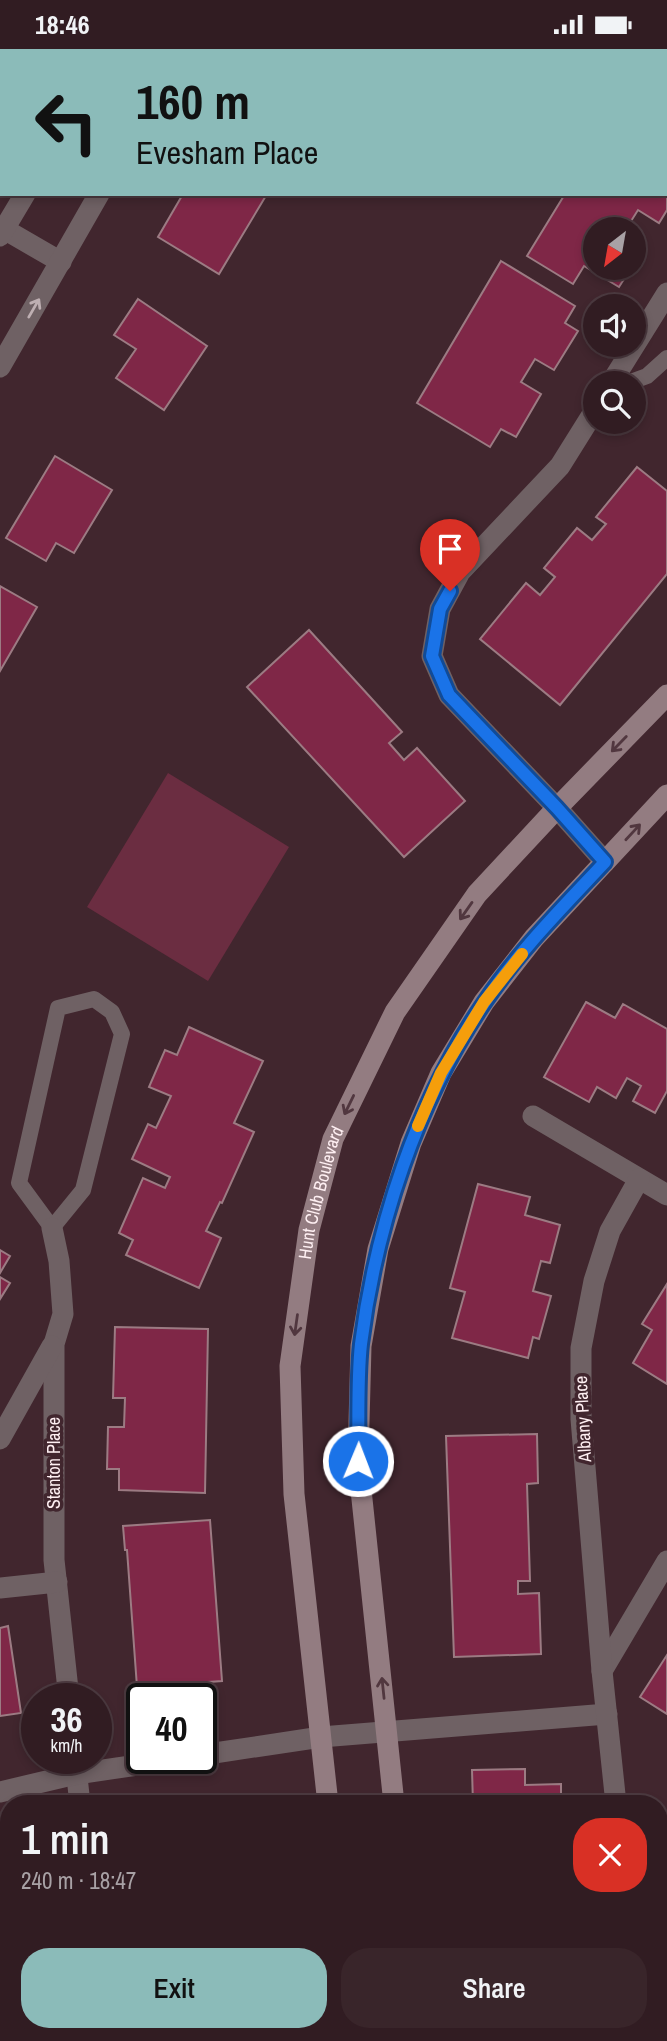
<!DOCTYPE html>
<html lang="en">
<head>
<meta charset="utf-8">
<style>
  body { margin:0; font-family:"Archivo Narrow",sans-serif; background:#39252a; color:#f1f3f6; height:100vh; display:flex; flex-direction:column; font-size:26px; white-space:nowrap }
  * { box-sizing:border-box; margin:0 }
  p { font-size:23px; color:#a8a1a5 }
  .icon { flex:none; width:38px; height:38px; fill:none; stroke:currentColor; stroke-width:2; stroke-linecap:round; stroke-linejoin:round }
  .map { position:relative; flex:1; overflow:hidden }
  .panel { position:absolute; left:0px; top:1746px; width:668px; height:247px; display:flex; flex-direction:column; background:#311c22; border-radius:28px 28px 0 0; box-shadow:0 4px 10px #0003,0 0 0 2px #4c3a40 }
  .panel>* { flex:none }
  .guide { position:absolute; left:0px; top:0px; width:668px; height:147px; box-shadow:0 4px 10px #0003,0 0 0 2px #4c3a40; background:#8bbbb9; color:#111; overflow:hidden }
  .needle { width:46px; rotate:211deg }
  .fabs { position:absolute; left:583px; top:168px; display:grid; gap:14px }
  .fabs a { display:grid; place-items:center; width:63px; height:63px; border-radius:50%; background:#311c22; box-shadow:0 4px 10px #0003,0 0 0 2px #4c3a40; font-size:35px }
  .speed { position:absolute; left:21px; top:1634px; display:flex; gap:14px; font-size:35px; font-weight:700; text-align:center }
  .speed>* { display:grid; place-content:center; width:91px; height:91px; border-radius:50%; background:#311c22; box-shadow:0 4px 10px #0003,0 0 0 2px #4c3a40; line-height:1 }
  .speed small { font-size:18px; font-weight:400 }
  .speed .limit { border:4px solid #111; border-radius:10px; background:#fff; color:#111 }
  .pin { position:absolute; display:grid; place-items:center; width:60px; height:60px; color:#fff; margin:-72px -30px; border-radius:50% 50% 50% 0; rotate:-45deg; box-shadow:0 0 7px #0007 }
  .pin .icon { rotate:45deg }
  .me { position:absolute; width:77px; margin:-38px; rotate:1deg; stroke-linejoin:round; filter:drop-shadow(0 0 5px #0008) }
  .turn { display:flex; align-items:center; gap:24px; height:147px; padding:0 21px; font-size:32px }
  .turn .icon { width:91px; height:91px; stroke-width:2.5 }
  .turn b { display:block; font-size:49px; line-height:60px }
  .round { display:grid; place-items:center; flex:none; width:74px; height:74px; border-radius:28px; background:#39252a }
  .summary { display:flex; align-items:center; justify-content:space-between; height:119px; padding:0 21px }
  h1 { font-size:42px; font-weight:600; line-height:52px }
  .cta { display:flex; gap:14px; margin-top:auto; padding:14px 21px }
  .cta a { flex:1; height:80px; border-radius:28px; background:#8bbbb9; color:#111; font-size:28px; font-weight:600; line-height:80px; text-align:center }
  .cta a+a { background:#39252a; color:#f1f3f6 }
  .status { display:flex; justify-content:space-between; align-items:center; height:49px; padding:0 35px; background:#311c22; direction:ltr }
  .status svg { height:19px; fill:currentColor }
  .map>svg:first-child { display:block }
</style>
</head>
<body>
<div class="status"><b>18:46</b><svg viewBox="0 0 49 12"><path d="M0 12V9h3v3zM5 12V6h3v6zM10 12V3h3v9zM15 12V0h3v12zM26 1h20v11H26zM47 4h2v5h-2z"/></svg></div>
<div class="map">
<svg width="667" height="1992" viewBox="0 0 667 1992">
  <rect width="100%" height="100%" fill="#41262e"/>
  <path fill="#6b2d41" d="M 168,724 L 289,798 L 208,932 L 87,858 Z"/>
  <g fill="#7f2747" stroke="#9c7b83" stroke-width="2">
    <path d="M 0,0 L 17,2 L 2,2 L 2,51 L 0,55 Z"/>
    <path d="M 236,0 L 295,0 L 296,2 L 233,2 Z"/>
    <path d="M 347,0 L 392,0 L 391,2 L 350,2 Z"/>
    <path d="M 638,0 L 667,0 L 667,75 L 667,2 L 637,2 Z"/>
    <path d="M 0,57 L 2,58 L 2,99 L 0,102 Z"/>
    <path d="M 667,111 L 667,161 L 659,174 L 638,161 L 626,180 L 595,180 L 595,219 L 631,219 L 619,238 L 584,217 L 573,235 L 527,207 L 565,145 L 667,145 Z"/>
    <path d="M 183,145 L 267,145 L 219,225 L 158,188 Z"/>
    <path d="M 634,194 L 642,199 L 634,214 Z"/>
    <path d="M 501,212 L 575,257 L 565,274 L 578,282 L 554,321 L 535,310 L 521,333 L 541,345 L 516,388 L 501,380 L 490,398 L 417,354 Z"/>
    <path d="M 138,250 L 207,297 L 164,361 L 116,329 L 136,300 L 114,286 Z"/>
    <path d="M 55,407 L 112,441 L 74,504 L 56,494 L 46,512 L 6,489 Z"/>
    <path d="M 637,418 L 667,442 L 667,525 L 560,656 L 480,590 L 526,534 L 540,546 L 555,528 L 544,519 L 577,479 L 592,491 L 606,475 L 596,468 Z"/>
    <path d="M 0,537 L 37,558 L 0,622 Z"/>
    <path d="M 309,581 L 402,683 L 389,694 L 404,711 L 417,699 L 465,752 L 404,808 L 247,638 Z"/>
    <path d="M 586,953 L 615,969 L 623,955 L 667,980 L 667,1042 L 655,1064 L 633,1052 L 641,1037 L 627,1029 L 616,1049 L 597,1038 L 589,1053 L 544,1028 Z"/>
    <path d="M 189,978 L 263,1012 L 234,1074 L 254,1083 L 222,1154 L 220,1153 L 206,1182 L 221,1189 L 199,1239 L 126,1206 L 133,1191 L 119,1184 L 143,1129 L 165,1139 L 170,1128 L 132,1110 L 148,1075 L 156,1079 L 171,1047 L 149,1038 L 165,1001 L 177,1006 Z"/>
    <path d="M 478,1135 L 530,1148 L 525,1166 L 560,1176 L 550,1214 L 541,1212 L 533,1242 L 551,1247 L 539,1290 L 533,1288 L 528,1309 L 452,1289 L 465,1243 L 450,1239 Z"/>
    <path d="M 0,1201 L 10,1207 L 0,1224 Z"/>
    <path d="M 0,1228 L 10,1234 L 0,1250 Z"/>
    <path d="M 667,1235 L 667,1335 L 633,1314 L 652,1281 L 642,1275 Z"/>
    <path d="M 115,1278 L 208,1280 L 205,1444 L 119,1441 L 119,1420 L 107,1420 L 108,1378 L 124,1378 L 125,1349 L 113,1349 Z"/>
    <path d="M 537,1385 L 538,1434 L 527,1435 L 530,1532 L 518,1532 L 518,1545 L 539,1544 L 541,1605 L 454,1608 L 446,1387 Z"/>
    <path d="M 210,1471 L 222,1632 L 137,1638 L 127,1501 L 125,1501 L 123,1477 Z"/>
    <path d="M 8,1577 L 21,1664 L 0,1667 L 0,1579 Z"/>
    <path d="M 667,1606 L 667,1665 L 640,1648 Z"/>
    <path d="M 525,1720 L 525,1736 L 561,1735 L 561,1755 L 473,1755 L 472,1721 Z"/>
    <path d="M 9,1832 L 9,1907 L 0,1909 L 0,1834 Z"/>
    <path d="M 9,1978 L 9,1984 L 29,1984 L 32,1992 L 0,1992 L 0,1979 Z"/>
    <rect x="179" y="1984" width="76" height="8"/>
  </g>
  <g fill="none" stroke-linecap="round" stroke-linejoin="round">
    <g stroke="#6f6164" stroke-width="16">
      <path d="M 628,334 L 647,327 L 667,309"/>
      <path d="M 94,950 L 112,963 L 122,985 L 83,1141 L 52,1179 L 19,1134 L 58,959 Z"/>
    </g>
    <g stroke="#6f6164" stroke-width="21">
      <path d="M 93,2 L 93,0"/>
      <path d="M 159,2 L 160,0"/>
      <path d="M 4,180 L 61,213"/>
      <path d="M 0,187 L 25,145"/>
      <path d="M 0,318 L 99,145"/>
      <path d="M 611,334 L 667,244"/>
      <path d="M 595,361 L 560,417 L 460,523 L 440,560 L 432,607 L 449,646 L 557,759 L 605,813"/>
      <path d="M 533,1067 L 667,1146"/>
      <path d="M 52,1179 L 59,1212 L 63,1265 L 54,1295 L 54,1511 L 69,1650"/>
      <path d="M 0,1390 L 52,1297"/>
      <path d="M 0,1539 L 57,1533"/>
      <path d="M 602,1622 L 667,1512"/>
      <path d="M 201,1706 L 321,1688 L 607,1665"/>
      <path d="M 75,1710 L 80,1755"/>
      <path d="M 0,1743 L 76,1725 L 179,1710"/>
      <path d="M 616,1755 L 602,1622 L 581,1370 L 581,1299 L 594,1232 L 610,1182 L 639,1130"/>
      <path d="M 105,1984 L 106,1992"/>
    </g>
    <g stroke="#937c81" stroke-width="21">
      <path id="s1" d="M 328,1755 L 294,1445 L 290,1317 L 309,1181 L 333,1090 L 395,963 L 477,845 L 557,759 L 667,646"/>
      <path d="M 394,1755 L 358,1412 L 361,1297 L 378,1200 L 411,1094 L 441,1024 L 484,953 L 534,889 L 667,746"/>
      <path d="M 350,1984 L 350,1992"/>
      <path d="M 416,1984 L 416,1992"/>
    </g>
  </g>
  <defs><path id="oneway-shaft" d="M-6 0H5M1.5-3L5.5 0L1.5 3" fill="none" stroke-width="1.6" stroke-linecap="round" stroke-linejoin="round" transform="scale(1.75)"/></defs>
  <use stroke="#beafb2" href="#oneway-shaft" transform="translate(34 259) rotate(-60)"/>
  <g stroke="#51373f">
    <use href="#oneway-shaft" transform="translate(619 695) rotate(134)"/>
    <use href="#oneway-shaft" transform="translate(633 783) rotate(-47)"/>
    <use href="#oneway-shaft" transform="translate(466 862) rotate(125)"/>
    <use href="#oneway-shaft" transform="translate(349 1056) rotate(116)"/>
    <use href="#oneway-shaft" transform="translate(296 1276) rotate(98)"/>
    <use href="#oneway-shaft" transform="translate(383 1639) rotate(-96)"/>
  </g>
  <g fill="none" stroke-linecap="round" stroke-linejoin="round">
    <g stroke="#114b97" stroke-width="18">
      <path id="route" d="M 358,1412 C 359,1375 357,1331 361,1295 C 376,1177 417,1052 484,954 C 518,903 563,858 605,813 L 557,759 L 449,646 L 432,607 L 440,560 L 450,542"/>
    </g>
    <use href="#route" stroke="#1a73e8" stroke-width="12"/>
    <path stroke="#f59e0b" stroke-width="12" d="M 418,1077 L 441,1024 L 484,953 L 522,905"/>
  </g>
  <g text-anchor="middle" stroke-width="7" stroke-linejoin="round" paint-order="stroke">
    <g font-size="18" fill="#feeff2" stroke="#41262e">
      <text dy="6" stroke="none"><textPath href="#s1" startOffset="616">Hunt Club Boulevard</textPath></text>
      <text transform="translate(583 1370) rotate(-93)" y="6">Albany Place</text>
      <text transform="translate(54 1414) rotate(-90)" y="6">Stanton Place</text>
    </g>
  </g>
</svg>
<div class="fabs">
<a><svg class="needle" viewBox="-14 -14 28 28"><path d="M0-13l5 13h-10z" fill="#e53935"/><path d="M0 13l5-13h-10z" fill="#a8a1a5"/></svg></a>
<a><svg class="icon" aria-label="sound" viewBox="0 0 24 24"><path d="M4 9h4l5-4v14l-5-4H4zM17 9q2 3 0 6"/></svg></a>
<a><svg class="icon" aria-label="search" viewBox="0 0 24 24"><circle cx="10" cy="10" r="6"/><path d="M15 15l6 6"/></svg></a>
</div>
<div class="speed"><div>36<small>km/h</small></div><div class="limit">40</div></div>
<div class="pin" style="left:450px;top:542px;background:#d93025"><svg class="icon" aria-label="arrive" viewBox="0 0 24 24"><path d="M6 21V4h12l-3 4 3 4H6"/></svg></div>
<svg class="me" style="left:358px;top:1412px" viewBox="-20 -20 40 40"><circle r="17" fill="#1a73e8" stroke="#fff" stroke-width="3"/><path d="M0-11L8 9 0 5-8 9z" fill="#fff"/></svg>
<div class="guide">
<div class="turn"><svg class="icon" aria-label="left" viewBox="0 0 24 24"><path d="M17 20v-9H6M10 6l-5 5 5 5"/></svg><div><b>160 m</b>Evesham Place</div></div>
</div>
<section class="panel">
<div class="summary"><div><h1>1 min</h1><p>240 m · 18:47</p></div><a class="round" style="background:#d93025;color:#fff"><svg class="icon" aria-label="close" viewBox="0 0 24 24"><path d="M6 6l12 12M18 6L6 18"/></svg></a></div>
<div class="cta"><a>Exit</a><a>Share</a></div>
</section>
</div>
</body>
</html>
